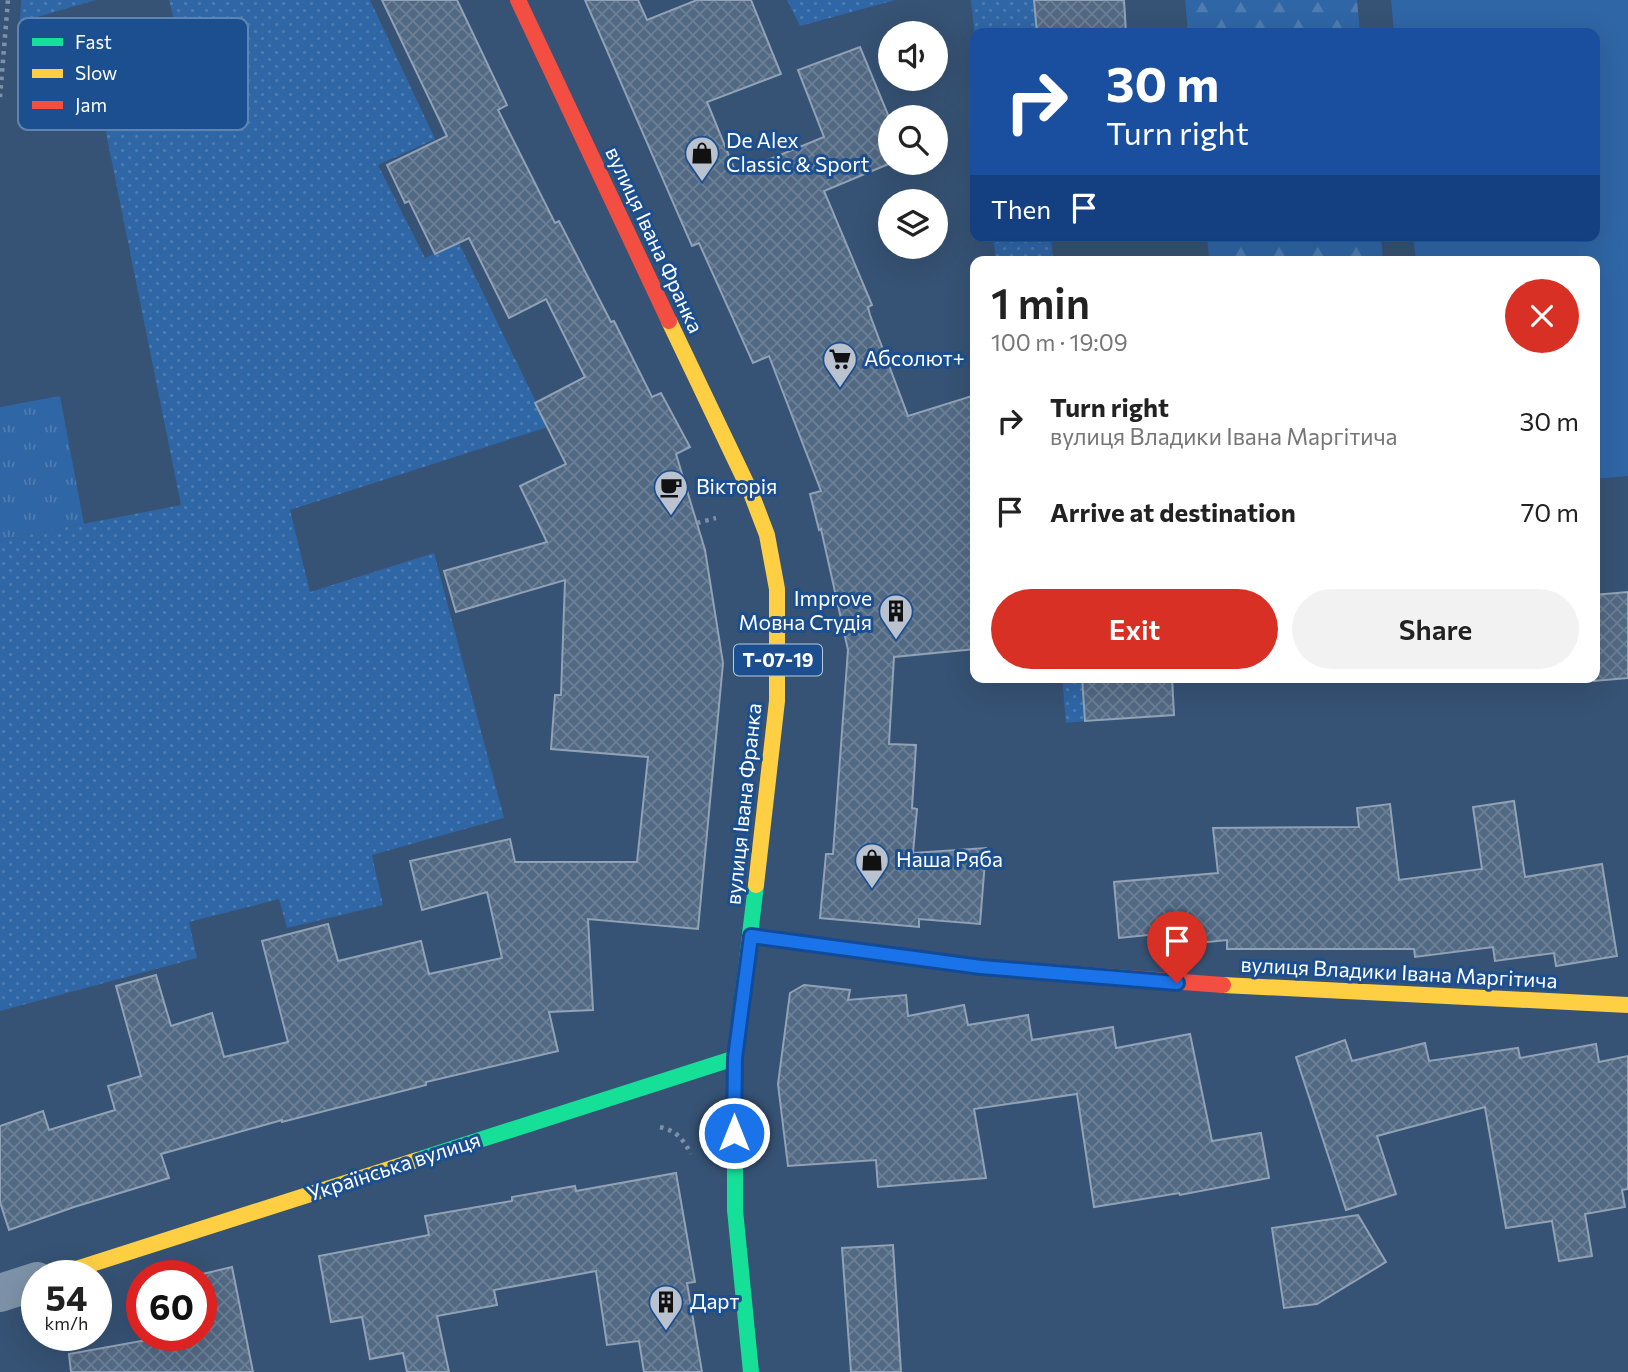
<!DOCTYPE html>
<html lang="en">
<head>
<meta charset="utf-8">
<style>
  body { margin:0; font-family:Commissioner,sans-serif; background:#f2f2f2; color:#222; height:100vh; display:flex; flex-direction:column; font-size:26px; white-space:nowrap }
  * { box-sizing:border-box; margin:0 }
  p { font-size:23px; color:#767676 }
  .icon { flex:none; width:38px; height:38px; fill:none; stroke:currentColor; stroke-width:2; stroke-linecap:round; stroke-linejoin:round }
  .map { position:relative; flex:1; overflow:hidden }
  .side { position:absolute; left:970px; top:256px; width:630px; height:427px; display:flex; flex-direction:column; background:#fff; border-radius:14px; box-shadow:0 7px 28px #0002 }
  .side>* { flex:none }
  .top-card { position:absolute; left:970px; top:28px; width:630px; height:214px; border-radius:14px; box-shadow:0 7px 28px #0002; background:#1a4fa0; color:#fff; overflow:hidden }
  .tools { position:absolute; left:878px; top:21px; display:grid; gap:14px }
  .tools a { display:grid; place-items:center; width:70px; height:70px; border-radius:50%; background:#fff; box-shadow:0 7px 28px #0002; font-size:35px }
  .speed { position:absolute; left:21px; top:1260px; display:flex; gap:14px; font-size:35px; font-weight:700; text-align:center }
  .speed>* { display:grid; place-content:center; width:91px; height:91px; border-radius:50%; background:#fff; box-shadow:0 7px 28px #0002; line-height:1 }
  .speed small { font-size:18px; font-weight:400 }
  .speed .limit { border:10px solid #d22; background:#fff; color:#111 }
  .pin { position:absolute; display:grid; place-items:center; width:60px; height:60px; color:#fff; margin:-72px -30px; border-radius:50% 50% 50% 0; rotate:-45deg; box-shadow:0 0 7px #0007 }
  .pin .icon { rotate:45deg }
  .me { position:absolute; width:77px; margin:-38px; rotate:0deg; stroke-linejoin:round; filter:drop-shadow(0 0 5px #0008) }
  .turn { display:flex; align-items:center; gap:24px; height:147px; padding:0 21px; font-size:32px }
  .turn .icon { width:91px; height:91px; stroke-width:2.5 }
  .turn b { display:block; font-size:49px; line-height:60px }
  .then { display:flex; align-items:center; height:66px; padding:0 21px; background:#0003; gap:14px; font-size:26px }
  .round { display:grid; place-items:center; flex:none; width:74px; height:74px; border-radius:37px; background:#f2f2f2 }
  .overview { display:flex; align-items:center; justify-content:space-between; height:119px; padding:0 21px }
  h1 { font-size:42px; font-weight:600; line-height:52px }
  .cta { display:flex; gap:14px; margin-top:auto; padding:14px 21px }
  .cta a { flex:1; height:80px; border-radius:42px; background:#d93025; color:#fff; font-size:28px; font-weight:600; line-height:80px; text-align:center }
  .cta a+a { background:#f2f2f2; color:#222 }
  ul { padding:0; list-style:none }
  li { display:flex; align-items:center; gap:21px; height:91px; padding:0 21px }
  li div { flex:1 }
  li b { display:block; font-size:26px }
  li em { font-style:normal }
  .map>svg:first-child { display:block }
</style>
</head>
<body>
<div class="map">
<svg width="1628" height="1372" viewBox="0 0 1628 1372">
  <defs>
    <pattern id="grass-tufts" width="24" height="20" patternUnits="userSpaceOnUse" patternTransform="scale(1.75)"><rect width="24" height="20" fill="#2f66a5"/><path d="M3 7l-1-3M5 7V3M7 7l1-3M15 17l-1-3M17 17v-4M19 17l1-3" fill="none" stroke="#4e7db2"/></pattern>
    <pattern id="forest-firs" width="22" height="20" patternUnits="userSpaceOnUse" patternTransform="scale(1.75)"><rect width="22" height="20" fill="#2f66a5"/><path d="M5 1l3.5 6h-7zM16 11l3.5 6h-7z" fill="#4e7db2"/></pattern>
    <pattern id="garden-dots" width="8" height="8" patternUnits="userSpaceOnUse" patternTransform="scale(1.75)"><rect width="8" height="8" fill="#2f66a5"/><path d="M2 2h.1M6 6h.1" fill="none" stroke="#4e7db2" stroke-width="1.8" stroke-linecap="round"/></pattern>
    <pattern id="building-cross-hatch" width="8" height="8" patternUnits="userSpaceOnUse" patternTransform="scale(1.75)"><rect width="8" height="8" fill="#526984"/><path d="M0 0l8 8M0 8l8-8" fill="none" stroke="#6c8096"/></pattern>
  </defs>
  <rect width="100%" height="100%" fill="#365274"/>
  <path fill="url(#grass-tufts)" d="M 60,396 L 84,524 L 0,540 L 0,407 Z"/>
  <g fill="url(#forest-firs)">
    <path d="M 1185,0 L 1357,0 L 1360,33 L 1188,33 Z"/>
    <path d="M 1207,236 L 1381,236 L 1383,261 L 1209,261 Z"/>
  </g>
  <path fill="#2f66a5" d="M 1391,0 L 1628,0 L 1628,476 L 1594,479 L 1594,261 L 1416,261 L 1413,236 L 1594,236 L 1594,33 L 1394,33 Z"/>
  <g fill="url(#garden-dots)">
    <path d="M 21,0 L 96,0 L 20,22 Z"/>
    <path d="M 169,0 L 370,0 L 435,139 L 378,165 L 425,258 L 459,243 L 548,427 L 290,510 L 310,592 L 434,553 L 504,818 L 372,855 L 383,905 L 287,928 L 279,899 L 189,922 L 197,958 L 0,1011 L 0,540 L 181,505 L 105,128 L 194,100 Z"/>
    <path d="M 787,0 L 896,0 L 800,26 Z"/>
    <path d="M 971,0 L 1034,0 L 1037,33 L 975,33 L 975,38 Z"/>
    <path d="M 993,236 L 1051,236 L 1053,261 L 996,261 Z"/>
    <path d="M 1062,677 L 1082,677 L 1085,721 L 1066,723 Z"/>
  </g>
  <g fill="url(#building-cross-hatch)" stroke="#92a2b6" stroke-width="2">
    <path d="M 382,0 L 457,0 L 507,105 L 498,110 L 555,223 L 559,221 L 611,322 L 614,321 L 652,397 L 661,393 L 690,447 L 676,454 L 705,550 L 723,663 L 698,929 L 588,919 L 593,1010 L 549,1012 L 558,1051 L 426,1082 L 426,1085 L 282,1122 L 282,1120 L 161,1154 L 169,1178 L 74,1207 L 9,1230 L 0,1202 L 0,1126 L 43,1111 L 49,1130 L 115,1110 L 108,1086 L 141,1076 L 116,986 L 156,975 L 171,1026 L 212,1013 L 224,1057 L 288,1042 L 262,941 L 328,924 L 338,961 L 421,941 L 429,974 L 502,958 L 487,892 L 422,910 L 410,861 L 510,839 L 515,862 L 637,862 L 648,757 L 551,749 L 555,695 L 561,695 L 565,580 L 456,612 L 444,571 L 547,542 L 520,486 L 566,464 L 535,403 L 585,377 L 546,299 L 509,318 L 469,238 L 435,254 L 409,201 L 405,203 L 387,165 L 447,136 Z"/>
    <path d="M 585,0 L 638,0 L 647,20 L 697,0 L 751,0 L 781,74 L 707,102 L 736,173 L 824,137 L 798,70 L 860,47 L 891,122 L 891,163 L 824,191 L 872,305 L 868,307 L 870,315 L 908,416 L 975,395 L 975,649 L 894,657 L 889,744 L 916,745 L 912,808 L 917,809 L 913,853 L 986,848 L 980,924 L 919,919 L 919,927 L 820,918 L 826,854 L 833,854 L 848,650 L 821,529 L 819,530 L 810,494 L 821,491 L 769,356 L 753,363 L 699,243 L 692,246 Z"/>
    <path d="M 1034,0 L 1124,0 L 1126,33 L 1037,33 Z"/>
    <path d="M 1628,592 L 1628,678 L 1594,681 L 1594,595 Z"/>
    <path d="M 1082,677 L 1172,677 L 1174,715 L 1085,721 Z"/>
    <path d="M 1514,801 L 1525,877 L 1602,864 L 1617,956 L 1556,966 L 1554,953 L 1495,961 L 1493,947 L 1415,957 L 1414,949 L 1227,949 L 1227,940 L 1199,943 L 1198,930 L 1119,938 L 1114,882 L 1218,873 L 1213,828 L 1359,827 L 1357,808 L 1390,804 L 1399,880 L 1482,869 L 1473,807 Z"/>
    <path d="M 804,985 L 850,990 L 848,1000 L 906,995 L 908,1016 L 964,1005 L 968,1025 L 1028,1015 L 1032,1040 L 1113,1027 L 1116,1048 L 1190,1034 L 1212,1141 L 1261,1133 L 1269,1178 L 1180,1195 L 1179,1193 L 1094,1207 L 1077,1094 L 974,1109 L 986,1178 L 878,1187 L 876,1160 L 788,1166 L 778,1084 L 790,993 Z"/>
    <path d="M 1345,1040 L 1352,1061 L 1425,1043 L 1429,1061 L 1518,1048 L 1520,1058 L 1596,1044 L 1599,1062 L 1628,1056 L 1628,1189 L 1622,1190 L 1625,1207 L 1585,1214 L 1592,1256 L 1559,1261 L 1552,1221 L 1506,1228 L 1485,1107 L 1377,1136 L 1396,1194 L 1346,1210 L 1296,1057 Z"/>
    <path d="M 676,1173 L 695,1282 L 687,1283 L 702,1372 L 644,1372 L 639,1341 L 607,1345 L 596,1271 L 494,1290 L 497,1305 L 437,1316 L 449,1372 L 407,1372 L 403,1353 L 370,1359 L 362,1317 L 331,1322 L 319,1256 L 429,1235 L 425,1216 L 512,1201 L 512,1197 L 575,1186 L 576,1191 Z"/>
    <path d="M 1358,1215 L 1386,1262 L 1317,1304 L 1284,1308 L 1272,1228 Z"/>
    <path d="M 893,1245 L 901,1372 L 851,1372 L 842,1248 Z"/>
    <path d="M 232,1267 L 253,1372 L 71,1372 L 69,1354 L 147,1340 L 146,1335 L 201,1335 L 201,1276 L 194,1276 Z"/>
  </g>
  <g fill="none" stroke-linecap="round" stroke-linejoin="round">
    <g stroke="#7d92a8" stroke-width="4.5" stroke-dasharray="3.5 5" stroke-linecap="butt">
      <path d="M 0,97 L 8,0"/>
      <path d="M 697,523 L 716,518"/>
      <path d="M 660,1127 C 677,1131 683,1139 691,1154"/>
    </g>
    <path stroke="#7d92a8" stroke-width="38" d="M 0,1293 L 37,1281"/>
    <g stroke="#16e098" stroke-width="16">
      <path d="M 417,1160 L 735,1058"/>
      <path d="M 751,1372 L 735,1210 L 735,1058 L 756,885"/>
    </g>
    <g stroke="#ffcf43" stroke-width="16">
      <path d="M 669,321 L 751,493 L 767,535 L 777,589 L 777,701 L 756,885"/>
      <path d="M 1223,985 L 1628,1005"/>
      <path d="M 54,1276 L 417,1160"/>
    </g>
    <g stroke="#f24e42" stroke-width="16">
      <path d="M 518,0 L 669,321"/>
      <path d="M 751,936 L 981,967 L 1223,985"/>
    </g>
  </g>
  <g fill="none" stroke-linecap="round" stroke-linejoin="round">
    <g stroke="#114b97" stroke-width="18">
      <path id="route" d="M 734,1133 L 735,1058 L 751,936 L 981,967 L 1177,983"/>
    </g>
    <use href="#route" stroke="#1a73e8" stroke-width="12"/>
  </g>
  <defs>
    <g id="shop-pin" transform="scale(1.75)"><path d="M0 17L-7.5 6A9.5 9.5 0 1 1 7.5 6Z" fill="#b9c2ce" stroke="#1b4f8f"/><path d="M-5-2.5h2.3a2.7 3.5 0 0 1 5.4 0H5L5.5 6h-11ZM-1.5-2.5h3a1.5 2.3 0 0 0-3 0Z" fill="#111"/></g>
    <g id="supermarket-pin" transform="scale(1.75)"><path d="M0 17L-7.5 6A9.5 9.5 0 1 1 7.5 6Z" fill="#b9c2ce" stroke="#1b4f8f"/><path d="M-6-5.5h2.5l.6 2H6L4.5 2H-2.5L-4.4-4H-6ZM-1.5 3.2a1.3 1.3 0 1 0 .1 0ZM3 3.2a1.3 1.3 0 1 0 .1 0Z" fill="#111"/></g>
    <g id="cafe-pin" transform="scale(1.75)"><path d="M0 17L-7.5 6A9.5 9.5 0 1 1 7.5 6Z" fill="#b9c2ce" stroke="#1b4f8f"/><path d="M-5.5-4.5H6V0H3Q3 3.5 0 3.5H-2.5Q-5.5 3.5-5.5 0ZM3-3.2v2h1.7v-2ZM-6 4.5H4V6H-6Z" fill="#111"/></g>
    <g id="building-pin" transform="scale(1.75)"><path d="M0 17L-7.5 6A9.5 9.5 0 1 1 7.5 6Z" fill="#b9c2ce" stroke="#1b4f8f"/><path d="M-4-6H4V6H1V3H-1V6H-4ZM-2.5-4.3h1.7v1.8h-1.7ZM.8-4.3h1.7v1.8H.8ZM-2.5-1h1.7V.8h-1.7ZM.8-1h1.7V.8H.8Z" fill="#111"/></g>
  </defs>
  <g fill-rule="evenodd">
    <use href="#shop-pin" x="702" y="153"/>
    <use href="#supermarket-pin" x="840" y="359"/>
    <use href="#cafe-pin" x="671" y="487"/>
    <use href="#building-pin" x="896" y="611"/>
    <use href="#shop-pin" x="872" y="860"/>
    <use href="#building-pin" x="666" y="1302"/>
  </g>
  <g text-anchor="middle" stroke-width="6" stroke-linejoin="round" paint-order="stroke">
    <rect fill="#1b4f8f" stroke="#bbcadd" stroke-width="2" x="734" y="644.5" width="88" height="31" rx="5"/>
    <g font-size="19" font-weight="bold" fill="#fff">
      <text x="778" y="667">Т-07-19</text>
    </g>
    <g font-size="21" fill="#fff" stroke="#1b4f8f" text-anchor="start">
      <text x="726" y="148">De Alex<tspan x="726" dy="24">Classic &amp; Sport</tspan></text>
      <text x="864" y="366">Абсолют+</text>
      <text x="696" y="494">Вікторія</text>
      <text x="872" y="606" text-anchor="end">Improve<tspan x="872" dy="24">Мовна Студія</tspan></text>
      <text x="896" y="867">Наша Ряба</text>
      <text x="690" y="1309">Дарт</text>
    </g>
    <g font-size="21" fill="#fff" stroke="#1b4f8f">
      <text transform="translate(654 240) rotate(65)" y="7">вулиця Івана Франка</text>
      <text transform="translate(744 804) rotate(-84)" y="7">вулиця Івана Франка</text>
      <text transform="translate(1399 973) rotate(3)" y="7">вулиця Владики Івана Маргітича</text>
      <text transform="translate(394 1167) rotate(-18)" y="7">Українська вулиця</text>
    </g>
  </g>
  <rect x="18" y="18" width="230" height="112" rx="10" fill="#1b4f8f" stroke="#5f84b1" stroke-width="2"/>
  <rect x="32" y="38" width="31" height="8" fill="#16e098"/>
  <rect x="32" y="69" width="31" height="9" fill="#ffcf43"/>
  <rect x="32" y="101" width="31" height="8" fill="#f24e42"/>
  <g font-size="19" fill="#fff">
    <text x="75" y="49">Fast</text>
    <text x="75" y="80">Slow</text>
    <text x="75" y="112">Jam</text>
  </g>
</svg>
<div class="tools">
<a><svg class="icon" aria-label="sound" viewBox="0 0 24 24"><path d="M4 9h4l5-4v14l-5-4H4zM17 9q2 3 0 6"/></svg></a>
<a><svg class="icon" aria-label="search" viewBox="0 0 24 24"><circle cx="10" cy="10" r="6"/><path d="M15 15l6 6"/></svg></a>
<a><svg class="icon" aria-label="layers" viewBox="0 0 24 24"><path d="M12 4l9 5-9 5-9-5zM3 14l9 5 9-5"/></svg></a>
</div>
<div class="speed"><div>54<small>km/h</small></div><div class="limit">60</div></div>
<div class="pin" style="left:1177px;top:983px;background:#d93025"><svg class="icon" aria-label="arrive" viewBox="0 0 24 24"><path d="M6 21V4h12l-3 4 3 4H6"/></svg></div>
<svg class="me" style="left:734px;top:1133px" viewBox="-20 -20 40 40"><circle r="17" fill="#1a73e8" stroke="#fff" stroke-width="3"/><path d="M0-11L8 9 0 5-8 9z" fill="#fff"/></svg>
<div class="top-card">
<div class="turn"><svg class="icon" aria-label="right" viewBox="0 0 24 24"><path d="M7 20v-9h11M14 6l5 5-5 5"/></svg><div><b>30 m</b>Turn right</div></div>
<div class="then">Then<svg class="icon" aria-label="arrive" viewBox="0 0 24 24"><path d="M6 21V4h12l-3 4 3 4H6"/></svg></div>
</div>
<section class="side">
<div class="overview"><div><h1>1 min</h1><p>100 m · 19:09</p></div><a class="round" style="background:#d93025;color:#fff"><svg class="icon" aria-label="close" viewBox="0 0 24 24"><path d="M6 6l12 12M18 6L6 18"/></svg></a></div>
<ul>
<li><svg class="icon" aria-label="right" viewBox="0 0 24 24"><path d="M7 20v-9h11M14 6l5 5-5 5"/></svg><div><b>Turn right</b><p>вулиця Владики Івана Маргітича</p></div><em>30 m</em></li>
<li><svg class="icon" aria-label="arrive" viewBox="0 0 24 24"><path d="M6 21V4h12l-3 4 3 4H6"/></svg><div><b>Arrive at destination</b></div><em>70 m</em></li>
</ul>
<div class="cta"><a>Exit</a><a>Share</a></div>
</section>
</div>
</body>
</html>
